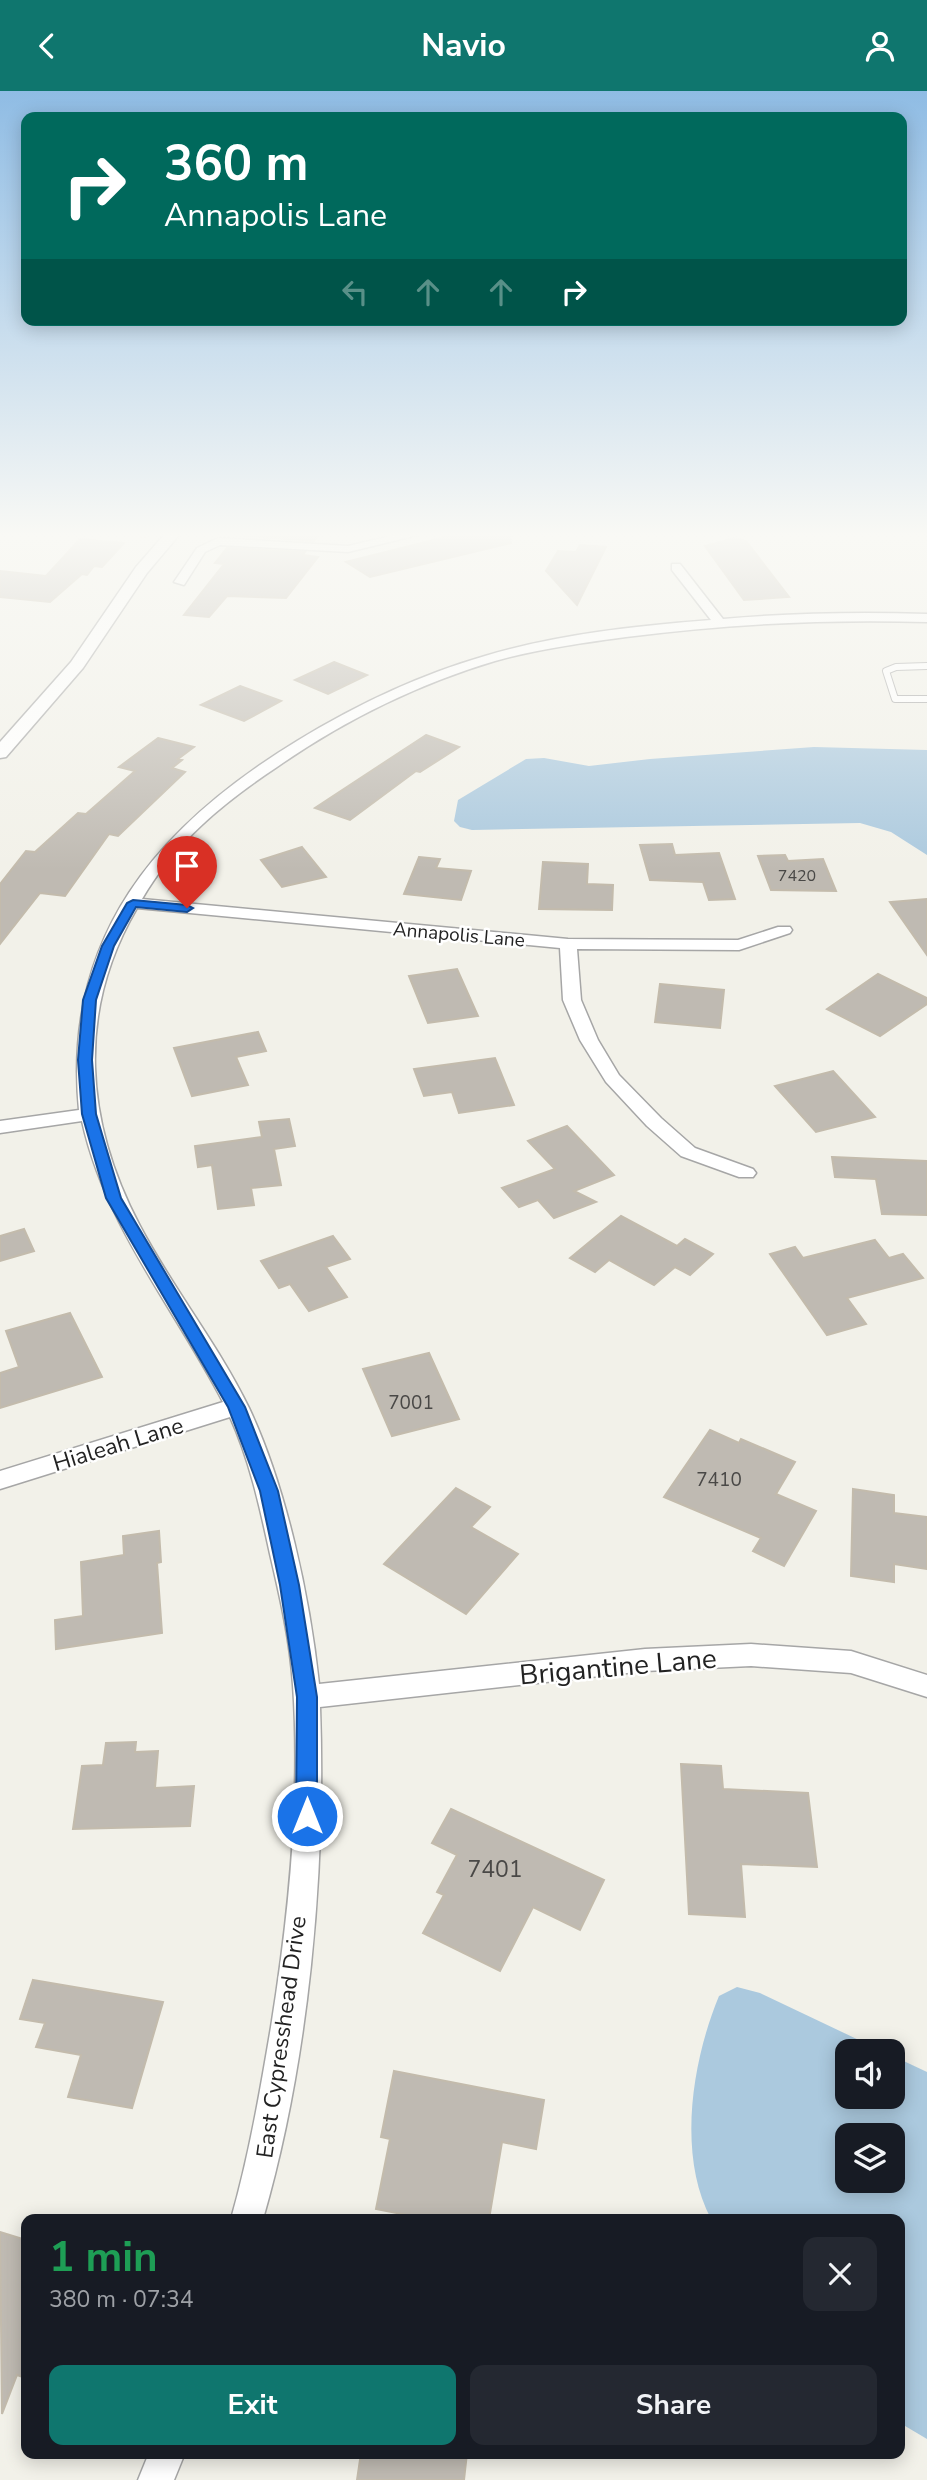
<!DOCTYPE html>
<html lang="en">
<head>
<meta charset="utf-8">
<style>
  body { margin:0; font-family:"Nunito Sans",sans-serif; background:#242831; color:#f1f3f6; height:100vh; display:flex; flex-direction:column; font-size:26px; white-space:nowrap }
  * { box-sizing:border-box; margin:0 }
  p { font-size:23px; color:#9ea1a6 }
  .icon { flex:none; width:38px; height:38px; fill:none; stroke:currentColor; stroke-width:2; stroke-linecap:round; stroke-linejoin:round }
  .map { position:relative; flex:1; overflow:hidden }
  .panel { position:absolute; left:21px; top:2123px; width:884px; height:245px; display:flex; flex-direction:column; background:#171b24; border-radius:14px; box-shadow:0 4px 18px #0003 }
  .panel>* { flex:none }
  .hud { position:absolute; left:21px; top:21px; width:886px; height:214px; border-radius:14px; box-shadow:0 4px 18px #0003; background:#00695c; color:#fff; overflow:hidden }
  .tools { position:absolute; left:835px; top:1948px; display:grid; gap:14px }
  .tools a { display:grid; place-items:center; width:70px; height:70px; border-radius:14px; background:#171b24; box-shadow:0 4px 18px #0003; font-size:35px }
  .pin { position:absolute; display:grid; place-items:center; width:60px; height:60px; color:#fff; margin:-72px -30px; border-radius:50% 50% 50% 0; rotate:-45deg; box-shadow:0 0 7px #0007 }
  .pin .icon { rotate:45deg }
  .me { position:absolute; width:77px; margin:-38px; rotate:0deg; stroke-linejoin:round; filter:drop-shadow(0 0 5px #0008) }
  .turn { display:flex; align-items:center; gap:24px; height:147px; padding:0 28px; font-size:32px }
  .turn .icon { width:91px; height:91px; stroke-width:2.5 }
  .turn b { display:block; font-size:49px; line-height:60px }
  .lanes { display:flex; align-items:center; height:66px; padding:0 28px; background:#0003; justify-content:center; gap:35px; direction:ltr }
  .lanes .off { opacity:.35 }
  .round { display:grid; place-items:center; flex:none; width:74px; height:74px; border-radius:14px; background:#242831 }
  .summary { display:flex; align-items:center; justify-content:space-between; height:119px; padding:0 28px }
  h1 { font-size:42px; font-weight:700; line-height:52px; color:#1e9e55 }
  .button { display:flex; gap:14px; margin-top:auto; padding:14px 28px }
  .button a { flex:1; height:80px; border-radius:14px; background:#0f766e; color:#fff; font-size:28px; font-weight:700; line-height:80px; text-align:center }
  .button a+a { background:#242831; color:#f1f3f6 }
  header { display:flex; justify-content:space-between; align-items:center; height:91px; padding:0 28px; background:#0f766e; color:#fff; font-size:32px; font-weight:700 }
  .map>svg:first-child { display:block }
</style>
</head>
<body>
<header><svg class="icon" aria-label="back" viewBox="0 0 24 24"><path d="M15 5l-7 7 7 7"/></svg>Navio<svg class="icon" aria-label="person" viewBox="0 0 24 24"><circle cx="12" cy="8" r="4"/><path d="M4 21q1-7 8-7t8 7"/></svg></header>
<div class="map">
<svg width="927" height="2389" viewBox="0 0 927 2389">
  <rect width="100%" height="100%" fill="#f2f1e9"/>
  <g fill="#abc9de" fill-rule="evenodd">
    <path d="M 814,656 L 927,659 L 927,764 L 891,741 L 860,732 L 472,739 L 460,736 L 454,730 L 458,709 L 526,668 L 544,667 L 589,675 L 650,668 Z"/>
    <path d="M 737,1896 L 760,1902 L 882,1960 L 847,1960 L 847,2006 L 892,2006 L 893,1965 L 927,1981 L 927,2348 L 900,2332 L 900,2128 L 711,2128 C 677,2064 692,1970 719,1905 ZM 847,2044 L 892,2044 L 892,2090 L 847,2090 Z"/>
  </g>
  <g fill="#bfbab2" stroke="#c3bbac" stroke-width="2">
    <path d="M 237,444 L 319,444 L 314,450 Z"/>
    <path d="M 453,444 L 510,444 L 511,452 L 370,486 L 346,471 Z"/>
    <path d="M 734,447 L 746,450 L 789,506 L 744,509 L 705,455 Z"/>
    <path d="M 80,448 L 124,452 L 102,476 L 94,475 L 87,484 L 82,483 L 50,511 L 0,506 L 0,480 L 46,485 Z"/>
    <path d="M 580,454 L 606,456 L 577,514 L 546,480 L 558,460 L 576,461 Z"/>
    <path d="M 227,457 L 305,461 L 303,464 L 318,466 L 286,507 L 227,505 L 209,526 L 184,524 L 224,473 L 215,472 Z"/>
    <path d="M 334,571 L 367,584 L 328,603 L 295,589 Z"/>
    <path d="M 240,595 L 281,610 L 244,630 L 201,614 Z"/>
    <path d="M 426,644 L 459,656 L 420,681 L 416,680 L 350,729 L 315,717 Z"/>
    <path d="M 158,647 L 194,656 L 178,668 L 182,669 L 172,677 L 185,681 L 118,745 L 109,743 L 65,805 L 40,802 L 0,853 L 0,793 L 26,760 L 35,761 L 78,722 L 86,723 L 135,680 L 119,676 Z"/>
    <path d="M 672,753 L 675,764 L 719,762 L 735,808 L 709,809 L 703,791 L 650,789 L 640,754 Z"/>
    <path d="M 302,756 L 326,786 L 282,796 L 261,769 Z"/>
    <path d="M 785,764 L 788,770 L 823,768 L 836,800 L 771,799 L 758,765 Z"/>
    <path d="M 419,766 L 440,768 L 436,777 L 471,780 L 461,809 L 404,803 Z"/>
    <path d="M 543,771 L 588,773 L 587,793 L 613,794 L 612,819 L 539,818 Z"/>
    <path d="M 927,808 L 927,864 L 890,811 Z"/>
    <path d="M 457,878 L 478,925 L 428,932 L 409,885 Z"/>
    <path d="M 878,883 L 927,907 L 927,913 L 880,945 L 827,918 Z"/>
    <path d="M 660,893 L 724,899 L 720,937 L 655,931 Z"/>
    <path d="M 258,941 L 266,960 L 236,966 L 248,994 L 192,1005 L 174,957 Z"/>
    <path d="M 495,967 L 514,1014 L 459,1022 L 452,1001 L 424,1005 L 414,978 Z"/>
    <path d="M 833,980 L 875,1026 L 816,1041 L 775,995 Z"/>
    <path d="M 289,1028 L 295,1055 L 274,1058 L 281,1094 L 251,1097 L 254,1114 L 218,1118 L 212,1074 L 198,1076 L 195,1055 L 262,1046 L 259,1031 Z"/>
    <path d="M 567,1035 L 614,1084 L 574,1100 L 596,1111 L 554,1127 L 538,1109 L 519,1116 L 502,1097 L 555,1078 L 528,1050 Z"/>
    <path d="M 832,1066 L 927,1070 L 927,1124 L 882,1123 L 876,1088 L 835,1086 Z"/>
    <path d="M 621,1125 L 677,1155 L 685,1148 L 713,1163 L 690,1184 L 675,1176 L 654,1194 L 609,1169 L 595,1181 L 570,1167 Z"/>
    <path d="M 24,1138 L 34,1160 L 0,1170 L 0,1145 Z"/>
    <path d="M 333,1145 L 350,1168 L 326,1176 L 347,1206 L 309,1220 L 290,1193 L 279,1197 L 261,1170 Z"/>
    <path d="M 875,1149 L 889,1167 L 903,1163 L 923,1187 L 847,1207 L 866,1233 L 827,1244 L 770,1163 L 795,1156 L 803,1167 Z"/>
    <path d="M 70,1222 L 102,1286 L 0,1317 L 0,1282 L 19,1276 L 6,1240 Z"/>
    <path d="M 429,1262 L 459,1328 L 392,1345 L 363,1278 Z"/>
    <path d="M 710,1339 L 739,1352 L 741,1348 L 795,1371 L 776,1403 L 816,1420 L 784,1475 L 753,1460 L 761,1447 L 664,1406 Z"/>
    <path d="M 456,1397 L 490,1416 L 471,1436 L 518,1463 L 466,1523 L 384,1473 Z"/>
    <path d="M 853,1398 L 894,1404 L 894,1422 L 927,1426 L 927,1478 L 894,1473 L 894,1491 L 851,1485 Z"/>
    <path d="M 159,1440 L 161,1471 L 157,1472 L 162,1542 L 56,1558 L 55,1529 L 83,1525 L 81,1471 L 124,1464 L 123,1445 Z"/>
    <path d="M 136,1651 L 135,1661 L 158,1660 L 155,1697 L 194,1695 L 190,1735 L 73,1738 L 82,1675 L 103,1674 L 106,1652 Z"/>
    <path d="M 681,1673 L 721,1675 L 723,1698 L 808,1702 L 817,1776 L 741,1773 L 745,1826 L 689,1823 Z"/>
    <path d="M 451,1718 L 604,1789 L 580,1839 L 533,1816 L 500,1880 L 423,1842 L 444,1804 L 437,1801 L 457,1764 L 432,1752 Z"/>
    <path d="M 33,1889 L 163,1911 L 132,2017 L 68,2006 L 81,1964 L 36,1956 L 45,1932 L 20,1928 Z"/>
    <path d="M 394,1980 L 544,2009 L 536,2058 L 502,2051 L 489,2128 L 427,2128 L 376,2118 L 390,2048 L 381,2046 Z"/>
    <path d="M 0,2141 L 26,2149 L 26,2287 L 17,2284 L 2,2323 Z"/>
    <path d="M 361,2362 L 467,2362 L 464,2389 L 357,2389 Z"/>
  </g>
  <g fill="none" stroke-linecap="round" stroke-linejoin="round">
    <g stroke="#a6a6a6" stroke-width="8">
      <path id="service" d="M 927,575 L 896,576 L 886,580 L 895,608 L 927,608"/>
    </g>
    <g stroke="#a6a6a6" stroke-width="3">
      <g id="minor">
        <path d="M 395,444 L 418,444 L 348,461 L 220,454 L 205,461 L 184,494 L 174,491 L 197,457 L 218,447 L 348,455 Z"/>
        <path d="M 672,473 L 680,473 L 723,528 C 791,522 859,521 927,523 L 927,531 C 826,528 726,533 626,546 C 582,552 538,558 495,570 C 418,593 343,630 277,676 C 223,712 175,751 142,808 L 568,848 L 738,849 L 778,836 L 790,836 L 792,839 L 790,842 L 739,859 L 577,858 L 581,909 L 598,949 L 619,984 L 661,1027 L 695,1057 L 753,1078 L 756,1082 L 753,1086 L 739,1086 L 681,1065 L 647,1035 L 606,991 L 580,949 L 563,909 L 560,857 L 137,817 C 76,921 85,1031 140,1135 C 173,1198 218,1253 249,1317 C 286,1395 310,1507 319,1593 L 645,1558 L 751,1553 L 851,1560 L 927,1584 L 927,1606 L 851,1582 L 751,1575 L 645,1580 L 320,1616 C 326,1781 309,1969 263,2128 L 231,2128 C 249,2065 260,2001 271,1936 C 289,1824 301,1707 293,1594 C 290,1549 280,1506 270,1463 C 260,1417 250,1370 230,1326 L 0,1398 L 0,1380 L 223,1311 C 175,1218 105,1135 82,1030 L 0,1042 L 0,1030 L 79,1019 C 62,845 158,735 297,650 C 356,614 419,584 485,565 C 558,543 636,535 711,529 L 672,479 Z"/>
        <path d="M 149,2362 L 185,2362 L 174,2389 L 138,2389 Z"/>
      </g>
    </g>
    <g stroke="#a6a6a6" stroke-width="3">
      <path id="tertiary" d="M 164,444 L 179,444 L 147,482 L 83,577 L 6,666 L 0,667 L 0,651 L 71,571 L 136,476 Z"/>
    </g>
    <path stroke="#f69b75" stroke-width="2.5" stroke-dasharray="2 2" stroke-linecap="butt" d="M 128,444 L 148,446"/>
    <use href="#service" stroke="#fff" stroke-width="6"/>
    <use href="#minor" fill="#fff" fill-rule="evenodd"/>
    <use href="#tertiary" fill="#fff" fill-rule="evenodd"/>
  </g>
  <linearGradient id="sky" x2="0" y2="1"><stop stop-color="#8fbce4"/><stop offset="0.57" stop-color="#f9f9f5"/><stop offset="1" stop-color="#f9f9f5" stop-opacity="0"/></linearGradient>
  <rect width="927" height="779" fill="url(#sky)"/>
  <path fill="#1a73e8" stroke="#114b97" stroke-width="2" d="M 133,809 L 187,814 L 193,817 L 187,821 L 136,816 L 114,855 L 96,909 L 92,969 L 96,1023 L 121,1107 L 245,1316 L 278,1400 L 299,1494 L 317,1606 L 317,1725 L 314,1732 L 307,1735 L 299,1732 L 296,1725 L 297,1606 L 280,1494 L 260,1400 L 228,1316 L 106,1107 L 82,1023 L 78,969 L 83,909 L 102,855 L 127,812 Z"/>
  <g text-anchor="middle" stroke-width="5" stroke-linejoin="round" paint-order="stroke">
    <g font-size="16" fill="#494846">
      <text x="797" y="790">7420</text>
    </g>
    <g font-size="19" fill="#222" stroke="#fff">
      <text transform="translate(459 843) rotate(5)" y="7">Annapolis Lane</text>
    </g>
    <g font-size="19" fill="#494846">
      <text x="411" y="1318">7001</text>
      <text x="719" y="1395">7410</text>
    </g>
    <g font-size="23" fill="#222" stroke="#fff">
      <text transform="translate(118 1353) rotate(-17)" y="8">Hialeah Lane</text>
      <text transform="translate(281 1946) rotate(-82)" y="8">East Cypresshead Drive</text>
    </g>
    <g font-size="23" fill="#494846">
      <text x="495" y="1786">7401</text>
    </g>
    <g font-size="28" fill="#222" stroke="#fff">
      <text transform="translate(618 1575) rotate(-5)" y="10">Brigantine Lane</text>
    </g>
  </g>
</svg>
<div class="tools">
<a><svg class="icon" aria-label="sound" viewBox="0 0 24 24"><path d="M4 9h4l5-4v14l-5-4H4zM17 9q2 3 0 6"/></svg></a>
<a><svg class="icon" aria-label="layers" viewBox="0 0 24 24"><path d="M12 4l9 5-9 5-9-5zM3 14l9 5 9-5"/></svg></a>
</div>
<div class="pin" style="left:187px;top:817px;background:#d93025"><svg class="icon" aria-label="arrive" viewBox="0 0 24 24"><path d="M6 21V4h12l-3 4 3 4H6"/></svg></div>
<svg class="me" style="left:307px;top:1725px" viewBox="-20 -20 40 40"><circle r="17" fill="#1a73e8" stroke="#fff" stroke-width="3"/><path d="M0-11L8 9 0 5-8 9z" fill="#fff"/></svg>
<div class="hud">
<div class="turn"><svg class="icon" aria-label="right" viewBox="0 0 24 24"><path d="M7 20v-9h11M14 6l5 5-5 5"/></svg><div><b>360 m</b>Annapolis Lane</div></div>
<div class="lanes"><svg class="icon off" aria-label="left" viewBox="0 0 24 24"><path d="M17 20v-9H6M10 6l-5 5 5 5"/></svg><svg class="icon off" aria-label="ahead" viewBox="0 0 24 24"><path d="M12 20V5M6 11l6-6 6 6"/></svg><svg class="icon off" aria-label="ahead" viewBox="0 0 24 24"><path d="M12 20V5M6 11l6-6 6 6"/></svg><svg class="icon" aria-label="right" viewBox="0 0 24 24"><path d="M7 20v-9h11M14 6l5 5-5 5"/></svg></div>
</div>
<section class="panel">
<div class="summary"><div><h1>1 min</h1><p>380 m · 07:34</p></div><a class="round"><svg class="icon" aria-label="close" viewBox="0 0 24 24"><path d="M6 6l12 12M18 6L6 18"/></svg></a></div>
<div class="button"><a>Exit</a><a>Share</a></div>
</section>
</div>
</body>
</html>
